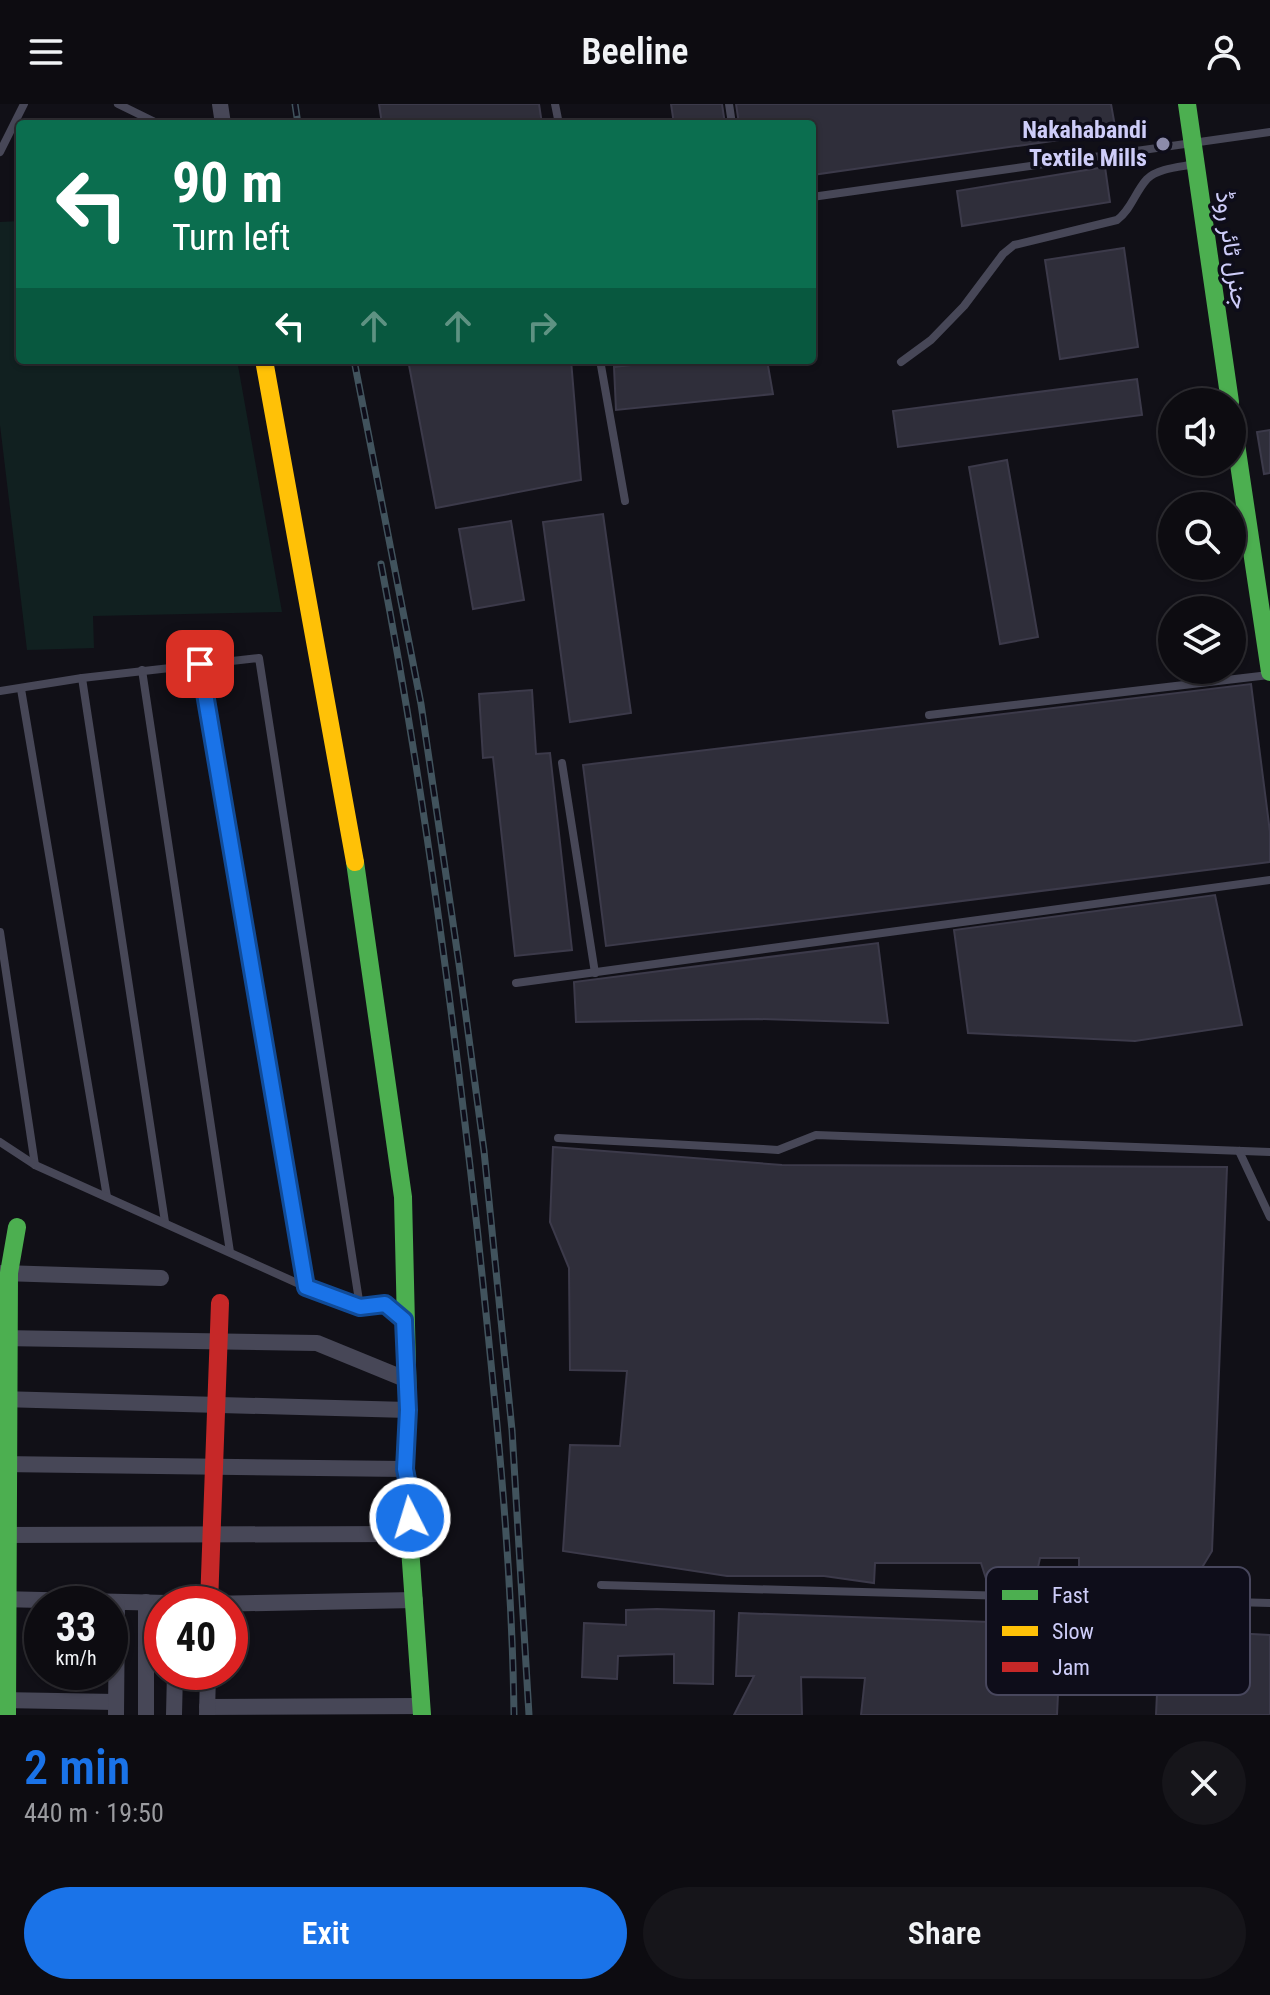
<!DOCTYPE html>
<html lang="en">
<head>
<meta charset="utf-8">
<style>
  body { margin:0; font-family:"Roboto Condensed",Vazirmatn,sans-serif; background:#16151a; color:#f1f3f6; height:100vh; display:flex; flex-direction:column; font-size:30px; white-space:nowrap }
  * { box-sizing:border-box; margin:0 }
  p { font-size:26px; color:#9a9b9f }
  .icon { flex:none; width:44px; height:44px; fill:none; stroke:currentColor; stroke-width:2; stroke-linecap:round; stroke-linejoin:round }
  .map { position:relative; height:1611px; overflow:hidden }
  .drawer { display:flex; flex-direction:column; background:#0d0c11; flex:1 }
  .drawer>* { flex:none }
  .guide { position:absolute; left:16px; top:16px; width:800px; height:244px; border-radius:8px; box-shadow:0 2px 6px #0004,0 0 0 2px #2d2c31; background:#0b6e4f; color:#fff; overflow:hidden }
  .controls { position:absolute; left:1158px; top:284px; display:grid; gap:16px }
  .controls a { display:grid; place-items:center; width:88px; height:88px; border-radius:50%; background:#0d0c11; box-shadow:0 2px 6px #0004,0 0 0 2px #2d2c31; font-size:40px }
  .speed { position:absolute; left:24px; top:1482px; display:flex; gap:16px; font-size:40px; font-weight:700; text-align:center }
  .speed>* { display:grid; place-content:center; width:104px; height:104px; border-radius:50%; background:#0d0c11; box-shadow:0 2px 6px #0004,0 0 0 2px #2d2c31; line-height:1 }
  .speed small { font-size:20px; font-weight:400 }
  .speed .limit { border:12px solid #d22; background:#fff; color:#111 }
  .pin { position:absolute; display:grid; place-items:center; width:68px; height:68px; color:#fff; margin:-34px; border-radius:16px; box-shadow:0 4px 12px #0006 }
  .me { position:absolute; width:88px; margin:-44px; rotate:355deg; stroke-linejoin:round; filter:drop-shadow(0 0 6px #0008) }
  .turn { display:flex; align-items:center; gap:28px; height:168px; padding:0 24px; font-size:36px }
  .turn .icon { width:104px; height:104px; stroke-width:2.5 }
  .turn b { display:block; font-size:56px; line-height:68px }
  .lanes { display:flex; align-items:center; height:76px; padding:0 24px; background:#0003; justify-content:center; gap:40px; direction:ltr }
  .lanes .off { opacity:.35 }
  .round { display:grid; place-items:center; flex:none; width:84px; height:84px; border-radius:42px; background:#16151a }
  .overview { display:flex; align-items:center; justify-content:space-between; height:136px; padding:0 24px }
  h1 { font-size:48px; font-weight:600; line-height:60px; color:#1a73e8 }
  .cta { display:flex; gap:16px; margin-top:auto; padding:16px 24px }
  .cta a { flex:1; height:92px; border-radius:48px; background:#1a73e8; color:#fff; font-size:32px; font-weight:600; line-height:92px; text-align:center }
  .cta a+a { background:#16151a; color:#f1f3f6 }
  header { display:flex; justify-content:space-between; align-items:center; height:104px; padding:0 24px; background:#0d0c11; font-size:36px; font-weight:600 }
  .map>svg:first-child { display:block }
</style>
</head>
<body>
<header><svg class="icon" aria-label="menu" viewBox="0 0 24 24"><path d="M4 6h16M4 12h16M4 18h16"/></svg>Beeline<svg class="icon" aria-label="person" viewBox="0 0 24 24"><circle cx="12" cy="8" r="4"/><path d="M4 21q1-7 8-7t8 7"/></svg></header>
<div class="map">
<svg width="1270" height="1611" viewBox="0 0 1270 1611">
  <rect width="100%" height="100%" fill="#111017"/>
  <path fill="#112020" d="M 20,117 L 20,256 L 237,256 L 282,508 L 93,512 L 94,544 L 27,546 L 0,321 L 0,118 Z"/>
  <g fill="#2f2e3a" stroke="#3c3a4a" stroke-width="2">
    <path d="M 379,0 L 539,0 L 542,20 L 382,20 Z"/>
    <path d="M 671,0 L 722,0 L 725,20 L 674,20 Z"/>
    <path d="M 736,0 L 1111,0 L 1116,28 L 812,71 L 812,20 L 739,20 Z"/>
    <path d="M 1105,63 L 1110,98 L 962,122 L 957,87 Z"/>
    <path d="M 1124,144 L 1138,243 L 1060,255 L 1045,156 Z"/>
    <path d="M 408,256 L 571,256 L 581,376 L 436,404 Z"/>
    <path d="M 677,256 L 767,256 L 773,290 L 616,306 L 614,263 Z"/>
    <path d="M 1137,275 L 1142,311 L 898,343 L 893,307 Z"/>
    <path d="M 1270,326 L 1270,369 L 1264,370 L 1257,328 Z"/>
    <path d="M 1007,356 L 1038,533 L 1000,540 L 969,363 Z"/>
    <path d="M 603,410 L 631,609 L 570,618 L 543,418 Z"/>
    <path d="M 511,417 L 524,496 L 473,505 L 459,425 Z"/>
    <path d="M 1251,580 L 1270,728 L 1270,758 L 606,842 L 583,661 Z"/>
    <path d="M 532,586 L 536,650 L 550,649 L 572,846 L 515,852 L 493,653 L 483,654 L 479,590 Z"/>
    <path d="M 1215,791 L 1242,921 L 1135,937 L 968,929 L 954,826 Z"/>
    <path d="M 878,839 L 888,919 L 758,915 L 576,918 L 574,878 Z"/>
    <path d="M 553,1043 L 782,1061 L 1227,1063 L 1212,1447 L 1186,1490 L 1079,1487 L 1079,1454 L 1040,1454 L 1033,1486 L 989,1484 L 981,1459 L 875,1459 L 874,1479 L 824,1472 L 727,1472 L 563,1447 L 570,1341 L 620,1342 L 627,1267 L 570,1266 L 569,1164 L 550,1118 Z"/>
    <path d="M 657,1505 L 714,1507 L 713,1580 L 674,1579 L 674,1550 L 618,1552 L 617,1575 L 582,1573 L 584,1519 L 626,1521 L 626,1506 Z"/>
    <path d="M 739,1509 L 1045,1520 L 1047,1590 L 1058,1590 L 1057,1611 L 861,1611 L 865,1574 L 801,1573 L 802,1611 L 734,1611 L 754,1572 L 736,1572 Z"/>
    <path d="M 1160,1525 L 1270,1531 L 1270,1611 L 1156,1611 Z"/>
  </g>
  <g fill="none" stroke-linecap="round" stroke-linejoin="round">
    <g stroke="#474757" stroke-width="8">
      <path d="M 118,0 L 159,20"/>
      <path d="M 555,0 L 559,20"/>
      <path d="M 729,0 L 732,20"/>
      <path d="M 0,48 L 24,0"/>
      <path d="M 812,93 L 1270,28"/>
      <path d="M 600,256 L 625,397"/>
      <path d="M 901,258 L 931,236 L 964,202 L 1003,150 L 1014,141 L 1117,116 C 1131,106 1135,88 1147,75 C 1158,64 1181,63 1195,60"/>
      <path d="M 200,560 L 306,1183"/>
      <path d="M 142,566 L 230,1148"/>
      <path d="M 82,574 L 165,1118"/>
      <path d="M 21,585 L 107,1093"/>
      <path d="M 0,587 L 82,574 L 259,554 L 360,1203"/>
      <path d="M 929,611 L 1269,571"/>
      <path d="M 562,659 L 595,869"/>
      <path d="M 0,828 L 35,1061"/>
      <path d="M 516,879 L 1270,776"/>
      <path d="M 558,1034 L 763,1045 L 778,1046 L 816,1031 L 1270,1048"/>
      <path d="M 0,1038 L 35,1061 L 306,1183 L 360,1203 L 385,1200 L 401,1213"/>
      <path d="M 1239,1047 L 1270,1113"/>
      <path d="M 601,1481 L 1270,1499"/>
    </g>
    <g stroke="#474757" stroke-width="16">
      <path d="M 220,0 L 223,20"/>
      <path d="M 2,1169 L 161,1174"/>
      <path d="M 0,1234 L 317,1239 L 405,1275"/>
      <path d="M 0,1295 L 408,1306"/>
      <path d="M 0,1360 L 405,1365"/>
      <path d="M 0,1431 L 409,1430"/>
      <path d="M 0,1495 L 209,1500 L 415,1496"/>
      <path d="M 0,1596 L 116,1598"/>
      <path d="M 207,1603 L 421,1602"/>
      <path d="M 116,1611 L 117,1498"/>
      <path d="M 146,1611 L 146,1498"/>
      <path d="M 174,1611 L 175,1568"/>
      <path d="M 207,1611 L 208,1568"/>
    </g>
    <g stroke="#4caf50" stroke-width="18">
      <path d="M 1187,0 L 1230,298"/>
      <path d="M 1232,313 L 1270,568"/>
      <path d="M 355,758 L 403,1093 L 408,1306 L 405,1365 L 411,1397 L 409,1430 L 422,1611"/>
      <path d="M 7,1611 L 9,1169 L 17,1123"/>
    </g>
    <path stroke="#ffc107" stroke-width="18" d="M 264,256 L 355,758"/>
    <path stroke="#c62828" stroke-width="18" d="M 209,1500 L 220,1199"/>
    <g stroke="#41535d" stroke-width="7">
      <g id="rail">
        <path d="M 295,0 L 298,20"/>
        <path d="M 354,256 L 421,600 L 459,860 L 484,1047 L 512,1326 L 529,1611"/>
        <path d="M 381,460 C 423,680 452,901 477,1123 C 494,1285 512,1448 514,1611"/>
      </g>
    </g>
    <use href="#rail" stroke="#0e0d1a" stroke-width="4" stroke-dasharray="12" stroke-linecap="butt"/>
  </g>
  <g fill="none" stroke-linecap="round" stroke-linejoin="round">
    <g stroke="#114b97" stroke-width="20">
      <path id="route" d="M 200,560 L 306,1183 L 360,1203 L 385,1200 L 404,1216 L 408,1306 L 405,1365 L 411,1397 L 410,1414"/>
    </g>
    <use href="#route" stroke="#1a73e8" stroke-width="14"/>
  </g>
  <circle fill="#8c8baa" stroke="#0e0d1a" stroke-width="3" cx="1163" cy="40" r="8"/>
  <g text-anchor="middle" stroke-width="7" stroke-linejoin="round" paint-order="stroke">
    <g font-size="24" font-weight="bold" fill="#cecdf9" stroke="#0e0d1a" text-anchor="end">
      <text x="1147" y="34">Nakahabandi<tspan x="1147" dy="28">Textile Mills</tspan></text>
    </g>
    <g font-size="24" fill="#cecdf9" stroke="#0e0d1a">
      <text transform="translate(1232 146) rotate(82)" y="8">جنرل ٹائر روڈ</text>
    </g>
  </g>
  <rect x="986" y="1463" width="264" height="128" rx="12" fill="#0e0d1a" stroke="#48475d" stroke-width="2"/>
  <rect x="1002" y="1486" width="36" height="10" fill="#4caf50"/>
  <rect x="1002" y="1522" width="36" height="10" fill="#ffc107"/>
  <rect x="1002" y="1558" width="36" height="10" fill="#c62828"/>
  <g font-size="22" fill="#cecdf9">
    <text x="1052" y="1499">Fast</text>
    <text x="1052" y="1535">Slow</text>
    <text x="1052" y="1571">Jam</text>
  </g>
</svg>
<div class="controls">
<a><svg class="icon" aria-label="sound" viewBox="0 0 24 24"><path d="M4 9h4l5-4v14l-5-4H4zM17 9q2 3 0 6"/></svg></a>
<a><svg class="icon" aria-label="search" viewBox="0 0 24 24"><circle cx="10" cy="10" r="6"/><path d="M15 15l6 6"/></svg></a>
<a><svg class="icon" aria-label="layers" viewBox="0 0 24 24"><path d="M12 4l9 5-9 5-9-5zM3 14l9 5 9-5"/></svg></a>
</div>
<div class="speed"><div>33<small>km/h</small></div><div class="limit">40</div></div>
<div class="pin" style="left:200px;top:560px;background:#d93025"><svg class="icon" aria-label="arrive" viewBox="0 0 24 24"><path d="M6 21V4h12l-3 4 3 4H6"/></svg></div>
<svg class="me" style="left:410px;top:1414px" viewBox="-20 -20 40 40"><circle r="17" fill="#1a73e8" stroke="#fff" stroke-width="3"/><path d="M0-11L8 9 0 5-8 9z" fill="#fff"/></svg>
<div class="guide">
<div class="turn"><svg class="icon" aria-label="left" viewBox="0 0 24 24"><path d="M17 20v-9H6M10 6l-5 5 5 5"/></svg><div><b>90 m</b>Turn left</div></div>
<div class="lanes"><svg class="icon" aria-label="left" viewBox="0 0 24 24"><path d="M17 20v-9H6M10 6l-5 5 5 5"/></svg><svg class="icon off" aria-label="ahead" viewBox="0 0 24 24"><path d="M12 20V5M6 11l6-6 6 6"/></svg><svg class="icon off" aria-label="ahead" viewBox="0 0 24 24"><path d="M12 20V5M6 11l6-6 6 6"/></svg><svg class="icon off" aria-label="right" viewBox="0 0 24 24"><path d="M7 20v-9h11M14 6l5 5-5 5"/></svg></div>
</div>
</div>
<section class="drawer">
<div class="overview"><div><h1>2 min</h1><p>440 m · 19:50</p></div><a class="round"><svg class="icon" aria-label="close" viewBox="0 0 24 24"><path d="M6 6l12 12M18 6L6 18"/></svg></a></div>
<div class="cta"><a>Exit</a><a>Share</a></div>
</section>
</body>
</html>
